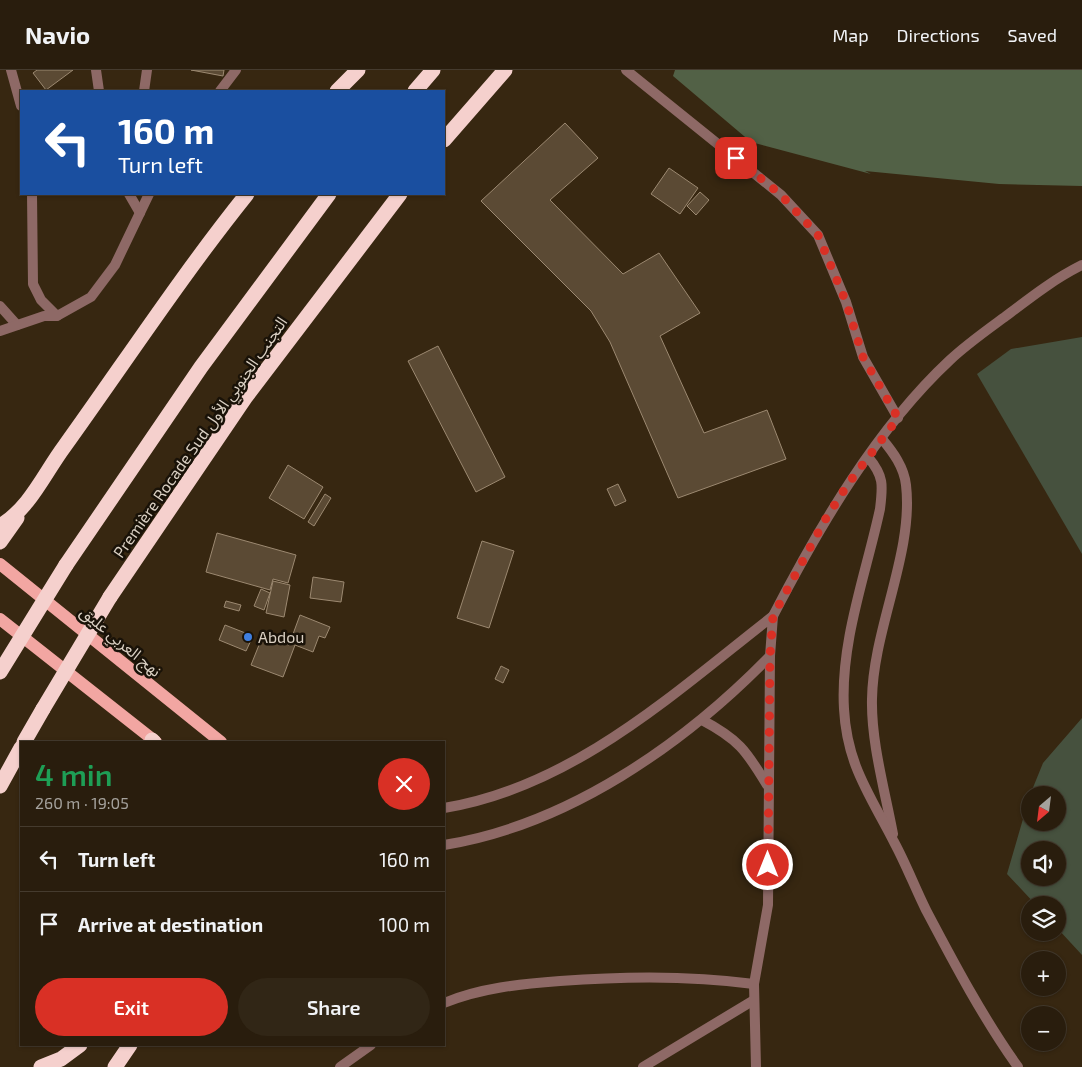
<!DOCTYPE html>
<html lang="en">
<head>
<meta charset="utf-8">
<style>
  body { margin:0; font-family:"Exo 2","Noto Sans Arabic",sans-serif; background:#312616; color:#f1f3f6; height:100vh; display:flex; flex-direction:column; font-size:19px; white-space:nowrap }
  * { box-sizing:border-box; margin:0 }
  p { font-size:16px; color:#a5a29d }
  .icon { flex:none; width:28px; height:28px; fill:none; stroke:currentColor; stroke-width:2; stroke-linecap:round; stroke-linejoin:round }
  .map { position:relative; flex:1; overflow:hidden }
  .sheet { position:absolute; left:20px; top:671px; width:425px; height:305px; display:flex; flex-direction:column; background:#291d0d; border-radius:0px; box-shadow:0 1px 4px #0004,0 0 0 1px #453b2e }
  .sheet>* { flex:none }
  .top-card { position:absolute; left:20px; top:20px; width:425px; height:105px; border-radius:0px; box-shadow:0 1px 4px #0004,0 0 0 1px #453b2e; background:#1a4fa0; color:#fff; overflow:hidden }
  .needle { width:32px; rotate:208deg }
  .fabs { position:absolute; left:1021px; top:716px; display:grid; gap:10px }
  .fabs a { display:grid; place-items:center; width:45px; height:45px; border-radius:50%; background:#291d0d; box-shadow:0 1px 4px #0004,0 0 0 1px #453b2e; font-size:25px }
  .pin { position:absolute; display:grid; place-items:center; width:42px; height:42px; color:#fff; margin:-21px; border-radius:10px; box-shadow:0 2px 8px #0006 }
  .me { position:absolute; width:55px; margin:-28px; rotate:0deg; stroke-linejoin:round; filter:drop-shadow(0 0 4px #0008) }
  .turn { display:flex; align-items:center; gap:18px; height:105px; padding:0 15px; font-size:22px }
  .turn .icon { width:65px; height:65px; stroke-width:2.5 }
  .turn b { display:block; font-size:35px; line-height:42px }
  .round { display:grid; place-items:center; flex:none; width:52px; height:52px; border-radius:26px; background:#312616 }
  .overview { display:flex; align-items:center; justify-content:space-between; height:85px; padding:0 15px }
  h1 { font-size:30px; font-weight:600; line-height:38px; color:#1e9e55 }
  .primary-button { display:flex; gap:10px; margin-top:auto; padding:10px 15px }
  .primary-button a { flex:1; height:58px; border-radius:30px; background:#d93025; color:#fff; font-size:20px; font-weight:600; line-height:58px; text-align:center }
  .primary-button a+a { background:#312616; color:#f1f3f6 }
  ul { padding:0; list-style:none }
  li { display:flex; align-items:center; gap:15px; height:65px; padding:0 15px; border-top:1px solid #453b2e }
  li div { flex:1 }
  li b { display:block; font-size:19px }
  li em { font-style:normal }
  header { display:flex; align-items:center; gap:30px; box-sizing:border-box; height:70px; padding:0 25px; background:#291d0d; border-bottom:1px solid #453b2e }
  header strong { font-size:24px }
  nav { display:flex; gap:28px; margin-inline-start:auto; font-size:18px }
  .map>svg:first-child { display:block }
</style>
</head>
<body>
<header>
<strong>Navio</strong>
<nav><a>Map</a><a>Directions</a><a>Saved</a></nav>
</header>
<div class="map">
<svg width="1082" height="997" viewBox="0 0 1082 997">
  <rect width="100%" height="100%" fill="#372711"/>
  <g fill="#46513e" fill-rule="evenodd">
    <path d="M 1082,267 L 1082,484 L 977,304 L 1011,279 Z"/>
    <path d="M 1082,648 L 1082,885 L 1058,859 L 1058,835 L 1036,835 L 1007,804 L 1030,725 L 1030,752 L 1058,752 L 1058,725 L 1030,725 L 1043,693 ZM 1030,780 L 1058,780 L 1058,808 L 1030,808 Z"/>
  </g>
  <path fill="#526146" d="M 675,0 L 1082,0 L 1082,116 L 999,114 L 865,101 L 871,104 L 751,72 L 673,6 Z"/>
  <g fill="#5b4a34" stroke="#9c8971">
    <path d="M 37,0 L 73,0 L 46,20 L 33,3 Z"/>
    <path d="M 191,0 L 224,0 L 223,6 Z"/>
    <path d="M 565,53 L 598,88 L 550,130 L 623,204 L 659,183 L 700,243 L 660,266 L 704,363 L 767,340 L 786,389 L 678,428 L 610,272 L 591,241 L 481,131 Z"/>
    <path d="M 669,98 L 698,118 L 680,144 L 651,124 Z"/>
    <path d="M 700,122 L 709,130 L 696,145 L 687,136 Z"/>
    <path d="M 438,276 L 505,407 L 476,422 L 408,291 Z"/>
    <path d="M 288,395 L 323,417 L 304,449 L 269,428 Z"/>
    <path d="M 618,414 L 626,431 L 615,436 L 607,419 Z"/>
    <path d="M 325,424 L 331,428 L 314,456 L 308,452 Z"/>
    <path d="M 217,463 L 296,485 L 288,513 L 273,509 L 270,520 L 206,502 Z"/>
    <path d="M 482,471 L 514,481 L 489,558 L 457,548 Z"/>
    <path d="M 313,507 L 344,512 L 341,532 L 310,528 Z"/>
    <path d="M 273,511 L 290,515 L 284,547 L 266,543 Z"/>
    <path d="M 261,519 L 270,523 L 264,540 L 254,536 Z"/>
    <path d="M 226,531 L 241,535 L 239,541 L 224,537 Z"/>
    <path d="M 300,545 L 330,557 L 325,568 L 319,566 L 313,582 L 295,575 L 283,607 L 251,595 L 263,565 L 289,575 Z"/>
    <path d="M 225,555 L 253,566 L 246,581 L 219,570 Z"/>
    <path d="M 501,596 L 509,600 L 503,613 L 495,609 Z"/>
  </g>
  <g fill="none" stroke-linecap="round" stroke-linejoin="round">
    <g stroke="#8e6966" stroke-width="10">
      <path d="M 626,0 L 781,125 L 818,165 L 846,232 L 863,287 L 898,348"/>
      <path d="M 773,546 C 819,457 876,359 950,290 C 967,274 987,260 1006,246 C 1031,227 1054,209 1082,195"/>
      <path d="M 643,997 L 754,930"/>
    </g>
    <g stroke="#8e6966" stroke-width="10">
      <path d="M 11,0 L 21,36"/>
      <path d="M 96,0 L 99,21"/>
      <path d="M 144,21 L 147,0"/>
      <path d="M 220,21 L 236,0"/>
      <path d="M 32,124 L 33,214 L 41,230 L 57,246"/>
      <path d="M 129,124 L 140,143"/>
      <path d="M 0,236 L 17,255"/>
      <path d="M 0,261 L 44,246 L 57,246 L 91,227 L 115,195 L 149,124"/>
      <path d="M 882,369 C 893,382 904,397 906,415 C 914,482 873,559 872,629 C 871,672 885,721 893,764"/>
      <path d="M 868,387 C 884,406 883,415 880,439 C 866,504 840,572 844,639 C 847,695 870,725 894,772 C 906,794 915,818 926,840 C 954,893 983,948 1018,997"/>
      <path d="M 702,650 C 738,669 746,680 767,715"/>
      <path d="M 444,738 C 573,717 674,623 773,546 L 770,586 C 683,675 568,755 444,775"/>
      <path d="M 444,933 C 480,918 520,914 560,911 C 625,906 689,905 754,914"/>
      <path d="M 340,997 L 371,975"/>
      <path d="M 756,997 L 754,914 L 768,835 L 770,586"/>
    </g>
    <g stroke="#f2a6a2" stroke-width="12">
      <path d="M 0,494 L 221,672"/>
      <path d="M 0,549 L 156,672"/>
    </g>
    <g stroke="#f5d0cd" stroke-width="15">
      <path d="M 337,21 L 358,0"/>
      <path d="M 415,21 L 433,0"/>
      <path d="M 444,70 L 505,0"/>
      <path d="M 0,456 C 30,438 44,404 64,377 C 125,292 182,205 247,124"/>
      <path d="M 0,472 L 17,448"/>
      <path d="M 66,495 L 201,297 L 329,124"/>
      <path d="M 110,527 L 245,328 L 400,124"/>
      <path d="M 152,670 L 154,672"/>
      <path d="M 24,672 L 43,639"/>
      <path d="M 0,716 L 21,678"/>
      <path d="M 41,997 L 61,989 L 80,975"/>
      <path d="M 115,997 L 130,975"/>
    </g>
    <g stroke="#f5d0cd" stroke-width="15">
      <path d="M 0,602 L 66,495"/>
      <path d="M 43,639 L 110,527"/>
    </g>
  </g>
  <g fill="none" stroke-linecap="round" stroke-linejoin="round">
    <path stroke="#d93025" stroke-width="9" stroke-dasharray="0 16.2" d="M 736,88 L 781,125 L 818,165 L 846,232 L 863,287 L 898,348 L 848,414 L 825,450 L 773,546 L 770,586 L 768,795"/>
  </g>
  <circle fill="#3f7fe0" stroke="#191208" stroke-width="2" cx="248" cy="567" r="5"/>
  <g text-anchor="middle" stroke-width="5" stroke-linejoin="round" paint-order="stroke">
    <g font-size="16" fill="#dad0c3" stroke="#191208">
      <text transform="translate(200 367) rotate(-55)" y="6">Première Rocade Sud التجنب الجنوبي الأول</text>
      <text transform="translate(121 571) rotate(40)" y="6">نهج العربي عليق</text>
    </g>
    <g font-size="16" fill="#dad0c3" stroke="#191208" text-anchor="start">
      <text x="258" y="573">Abdou</text>
    </g>
  </g>
</svg>
<div class="fabs">
<a><svg class="needle" viewBox="-14 -14 28 28"><path d="M0-13l5 13h-10z" fill="#e53935"/><path d="M0 13l5-13h-10z" fill="#a5a29d"/></svg></a>
<a><svg class="icon" aria-label="sound" viewBox="0 0 24 24"><path d="M4 9h4l5-4v14l-5-4H4zM17 9q2 3 0 6"/></svg></a>
<a><svg class="icon" aria-label="layers" viewBox="0 0 24 24"><path d="M12 4l9 5-9 5-9-5zM3 14l9 5 9-5"/></svg></a>
<a>+</a>
<a>−</a>
</div>
<div class="pin" style="left:736px;top:88px;background:#d93025"><svg class="icon" aria-label="arrive" viewBox="0 0 24 24"><path d="M6 21V4h12l-3 4 3 4H6"/></svg></div>
<svg class="me" style="left:768px;top:795px" viewBox="-20 -20 40 40"><circle r="17" fill="#d93025" stroke="#fff" stroke-width="3"/><path d="M0-11L8 9 0 5-8 9z" fill="#fff"/></svg>
<div class="top-card">
<div class="turn"><svg class="icon" aria-label="left" viewBox="0 0 24 24"><path d="M17 20v-9H6M10 6l-5 5 5 5"/></svg><div><b>160 m</b>Turn left</div></div>
</div>
<section class="sheet">
<div class="overview"><div><h1>4 min</h1><p>260 m · 19:05</p></div><a class="round" style="background:#d93025;color:#fff"><svg class="icon" aria-label="close" viewBox="0 0 24 24"><path d="M6 6l12 12M18 6L6 18"/></svg></a></div>
<ul>
<li><svg class="icon" aria-label="left" viewBox="0 0 24 24"><path d="M17 20v-9H6M10 6l-5 5 5 5"/></svg><div><b>Turn left</b></div><em>160 m</em></li>
<li><svg class="icon" aria-label="arrive" viewBox="0 0 24 24"><path d="M6 21V4h12l-3 4 3 4H6"/></svg><div><b>Arrive at destination</b></div><em>100 m</em></li>
</ul>
<div class="primary-button"><a>Exit</a><a>Share</a></div>
</section>
</div>
</body>
</html>
